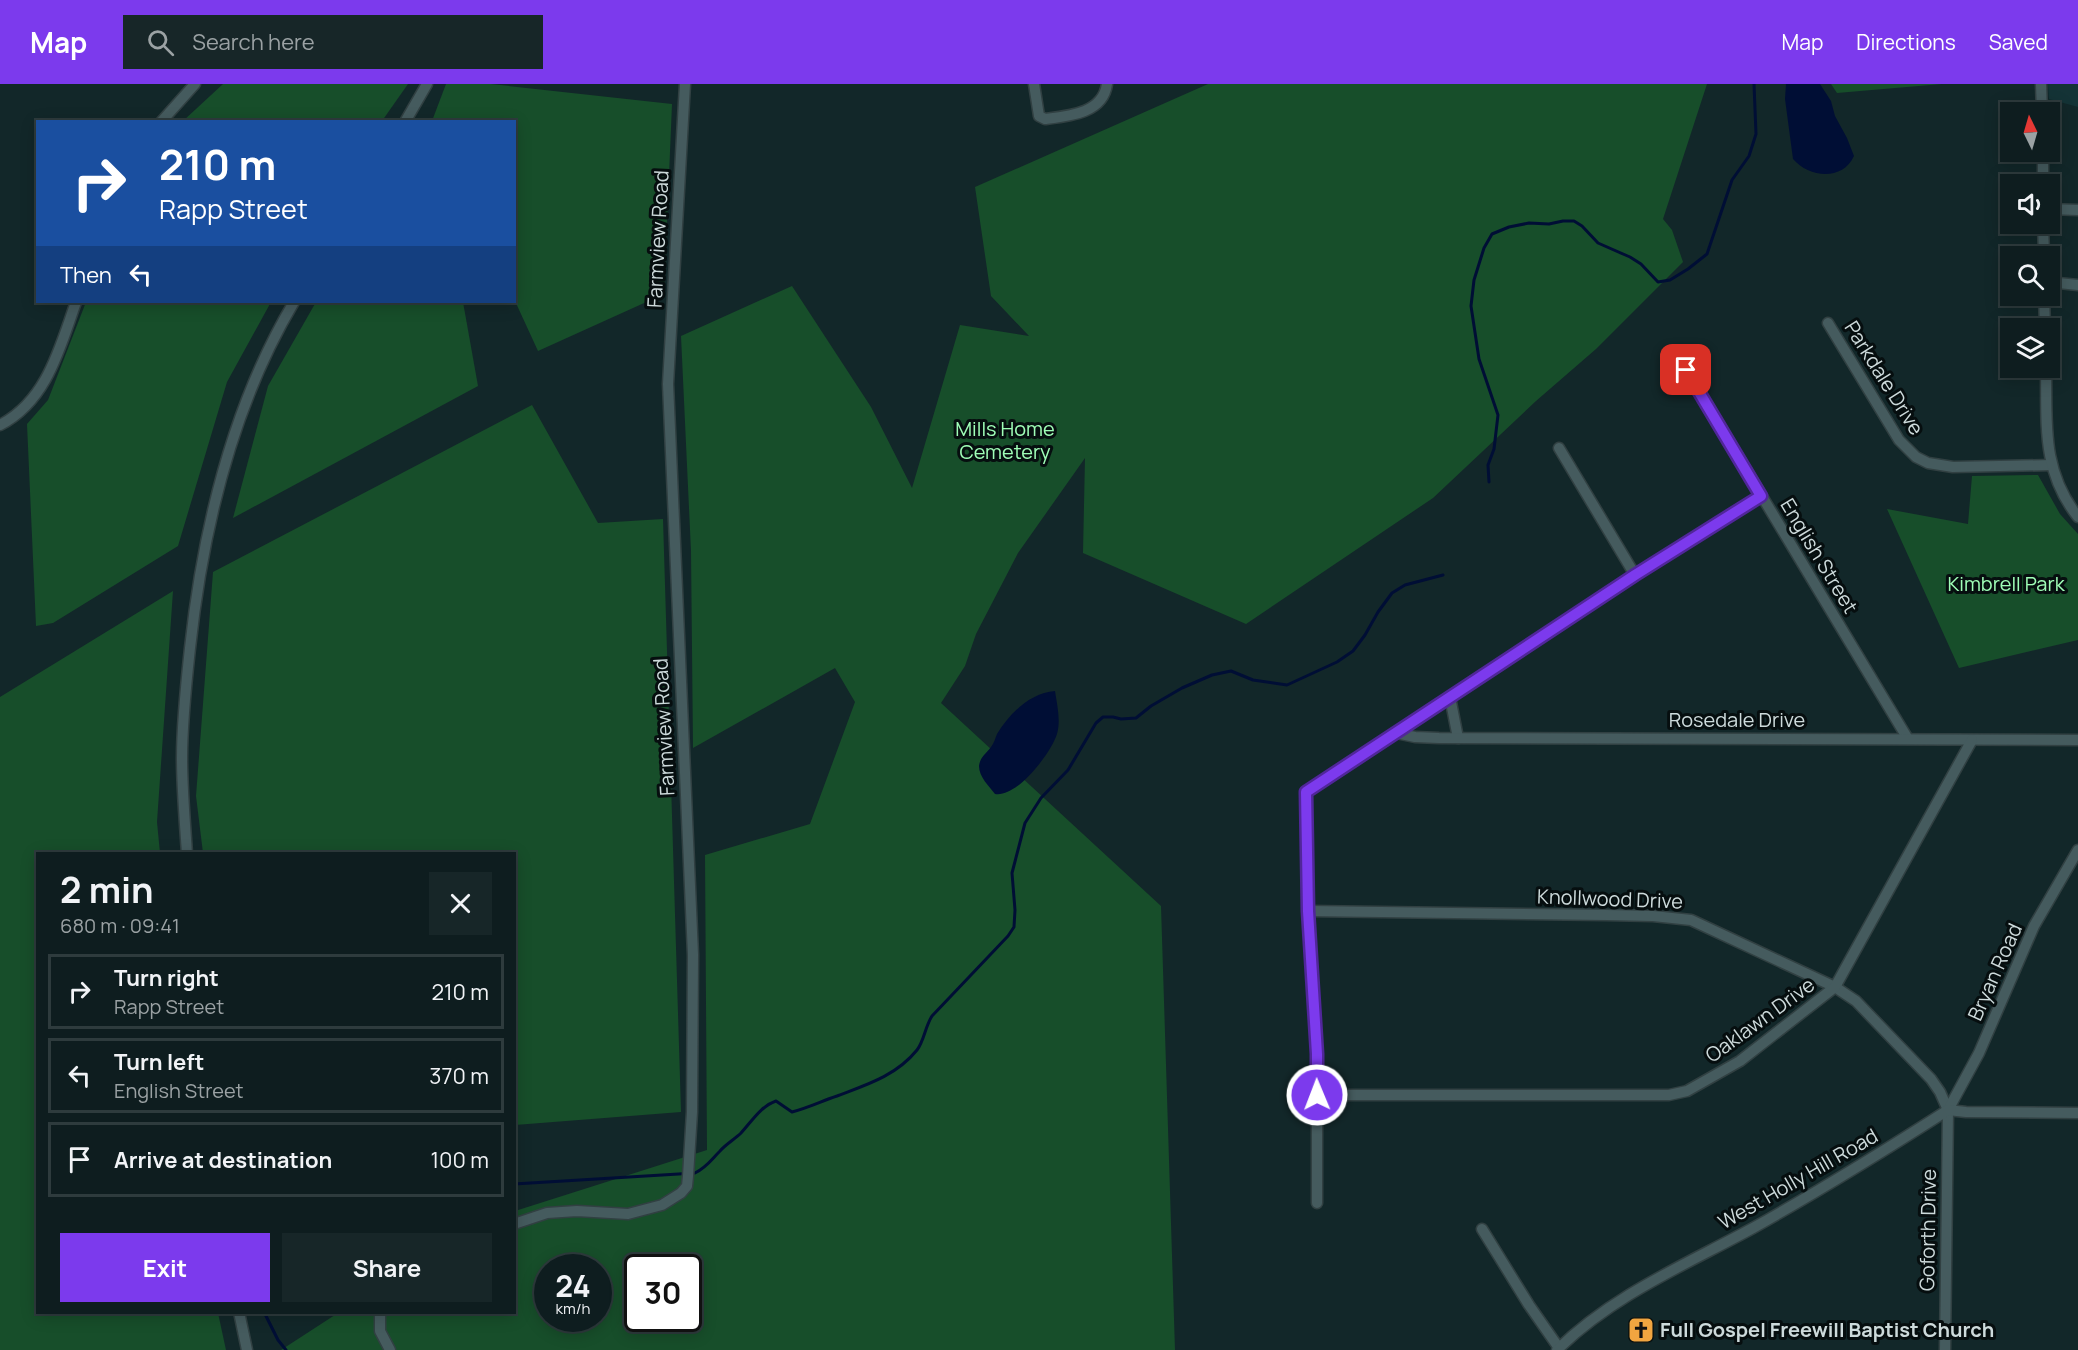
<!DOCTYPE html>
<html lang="en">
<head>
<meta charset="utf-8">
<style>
  body { margin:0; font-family:Manrope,sans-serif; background:#172628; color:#f1f3f6; height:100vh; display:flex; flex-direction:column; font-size:22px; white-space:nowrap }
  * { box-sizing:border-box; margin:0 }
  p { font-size:20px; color:#9ba2a4 }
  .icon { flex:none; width:33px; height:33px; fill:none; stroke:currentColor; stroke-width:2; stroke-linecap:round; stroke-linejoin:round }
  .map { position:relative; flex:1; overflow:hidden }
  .details { position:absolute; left:36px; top:768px; width:480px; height:462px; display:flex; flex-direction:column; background:#0e1d1f; border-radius:0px; box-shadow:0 3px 15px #0003,0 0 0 2px #2e3b3d }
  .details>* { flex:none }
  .guide { position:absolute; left:36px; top:36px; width:480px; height:183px; border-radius:0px; box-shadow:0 3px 15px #0003,0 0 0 2px #2e3b3d; background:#1a4fa0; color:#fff; overflow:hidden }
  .needle { width:39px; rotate:355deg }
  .buttons { position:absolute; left:2000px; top:18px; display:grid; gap:12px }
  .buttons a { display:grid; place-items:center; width:60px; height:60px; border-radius:0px; background:#0e1d1f; box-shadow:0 3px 15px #0003,0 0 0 2px #2e3b3d; font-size:30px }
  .speed { position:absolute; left:534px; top:1170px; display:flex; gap:12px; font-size:30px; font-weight:700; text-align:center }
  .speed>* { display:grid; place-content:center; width:78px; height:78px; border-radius:50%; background:#0e1d1f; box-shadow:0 3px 15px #0003,0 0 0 2px #2e3b3d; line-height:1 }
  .speed small { font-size:15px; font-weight:400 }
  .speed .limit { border:3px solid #111; border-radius:9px; background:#fff; color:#111 }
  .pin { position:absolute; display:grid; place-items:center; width:51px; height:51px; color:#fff; margin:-26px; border-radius:12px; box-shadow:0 3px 9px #0006 }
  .me { position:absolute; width:66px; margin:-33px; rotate:359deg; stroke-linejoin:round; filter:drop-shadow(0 0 4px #0008) }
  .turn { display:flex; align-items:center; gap:21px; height:126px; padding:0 24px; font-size:27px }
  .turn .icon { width:78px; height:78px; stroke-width:2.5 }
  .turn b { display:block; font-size:42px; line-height:51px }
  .then { display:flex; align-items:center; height:57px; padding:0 24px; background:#0003; gap:12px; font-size:22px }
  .round { display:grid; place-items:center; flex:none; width:63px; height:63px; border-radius:0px; background:#172628 }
  .summary { display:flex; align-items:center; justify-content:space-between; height:102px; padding:0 24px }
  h1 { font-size:36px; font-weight:700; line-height:45px }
  .button { display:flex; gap:12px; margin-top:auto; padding:12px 24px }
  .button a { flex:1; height:69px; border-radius:0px; background:#7c3aed; color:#fff; font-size:24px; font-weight:700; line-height:69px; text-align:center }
  .button a+a { background:#172628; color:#f1f3f6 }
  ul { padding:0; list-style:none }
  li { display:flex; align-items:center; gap:18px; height:75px; margin:0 12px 9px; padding:0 12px; border:3px solid #2e3b3d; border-radius:0px }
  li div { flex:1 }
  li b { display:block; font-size:22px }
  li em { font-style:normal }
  header { display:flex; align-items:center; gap:36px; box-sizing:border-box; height:84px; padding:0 30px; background:#7c3aed; color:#fff }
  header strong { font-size:28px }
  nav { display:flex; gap:33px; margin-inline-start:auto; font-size:21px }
  .search { width:420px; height:54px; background:#172628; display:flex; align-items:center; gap:15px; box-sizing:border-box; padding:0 21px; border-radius:0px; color:#9ba2a4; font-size:22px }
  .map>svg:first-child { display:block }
</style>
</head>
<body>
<header>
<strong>Map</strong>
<div class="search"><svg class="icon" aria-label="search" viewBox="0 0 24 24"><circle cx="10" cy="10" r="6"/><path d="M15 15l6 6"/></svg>Search here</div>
<nav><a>Map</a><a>Directions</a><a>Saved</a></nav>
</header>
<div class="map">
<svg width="2078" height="1266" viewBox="0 0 2078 1266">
  <rect width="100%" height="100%" fill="#122729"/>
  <path fill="#143336" d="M 2048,0 L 2078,0 L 2078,23 L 2049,15 Z"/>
  <g fill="#174e2a" fill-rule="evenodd">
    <path d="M 223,0 L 408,0 L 382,37 L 183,37 Z"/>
    <path d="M 446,0 L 491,0 L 672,20 L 664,210 L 538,267 L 515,217 L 514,38 L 432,37 Z"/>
    <path d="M 1208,0 L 1707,0 L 1663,135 L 1672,146 L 1683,178 L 1596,265 L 1536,317 L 1433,414 L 1246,540 L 1083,469 L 1085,374 L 1018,469 L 976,550 L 965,582 L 941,619 L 1161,822 L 1175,1266 L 281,1266 L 338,1229 L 514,1228 L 515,1127 L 707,1066 L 705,771 L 810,740 L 855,618 L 835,584 L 693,664 L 691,467 L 681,252 L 792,202 L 871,323 L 912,404 L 960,241 L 1029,252 L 991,212 L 975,103 ZM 548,1184 L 598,1184 L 598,1234 L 548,1234 ZM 638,1184 L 688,1184 L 688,1234 L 638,1234 Z"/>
    <path d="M 1831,0 L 1942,0 L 1837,9 Z"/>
    <path d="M 86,218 L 271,218 L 227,298 L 178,462 L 53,539 L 36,542 L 27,340 L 48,316 Z"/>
    <path d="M 316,218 L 463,218 L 478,302 L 233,434 L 268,302 Z"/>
    <path d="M 532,321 L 598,439 L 663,435 L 681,1028 L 515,1041 L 514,770 L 203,769 L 196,712 L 213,488 Z"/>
    <path d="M 2038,391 L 2060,430 L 2078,450 L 2078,556 L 1959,584 L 1887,425 L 1968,440 L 1972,392 Z"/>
    <path d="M 173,507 L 157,738 L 160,769 L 38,770 L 38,1228 L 218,1229 L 226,1266 L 0,1266 L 0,613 Z"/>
  </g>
  <g fill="#000e35">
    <path d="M 1786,0 L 1820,0 L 1831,17 L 1835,32 L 1847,54 L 1854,72 C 1843,97 1809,94 1793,75 L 1785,15 Z"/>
    <path d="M 1055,607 C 1057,621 1061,636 1057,650 C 1051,669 1017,714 995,710 C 989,702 979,693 979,682 C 980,673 986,670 991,663 C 994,659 995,655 997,650 C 1010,629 1030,609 1055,607 Z"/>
  </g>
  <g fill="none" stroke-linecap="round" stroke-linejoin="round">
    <g stroke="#000e35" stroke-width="3">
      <path d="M 1489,398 L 1488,381 L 1494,365 L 1498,331 L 1479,275 L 1471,222 L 1474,196 L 1484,164 L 1492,150 L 1509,143 L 1529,139 L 1549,140 L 1563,137 L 1574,137 L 1582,142 L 1598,159 L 1630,173 L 1641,180 L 1658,198 L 1670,196 L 1688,185 L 1707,170 L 1732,96 L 1749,72 L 1756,50 L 1754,0"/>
      <path d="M 514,1100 L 695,1089 C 707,1083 711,1076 720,1067 C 726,1060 735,1055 741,1049 C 752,1037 761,1022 776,1017 L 792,1028 C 808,1024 822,1017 837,1012 C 866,1001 896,992 917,966 C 924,957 925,943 932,932 L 1008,852 L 1014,843 L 1015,826 L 1012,789 L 1025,739 L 1041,714 L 1068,686 L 1096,639 L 1103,633 L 1113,633 L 1121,635 L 1136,634 L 1151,622 L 1182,604 L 1212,591 L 1231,587 L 1253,596 L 1287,601 L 1337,578 L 1353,567 L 1365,551 L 1378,528 L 1392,509 L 1405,501 L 1443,491"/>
      <path d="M 264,1228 L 278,1256 L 286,1266"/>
    </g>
    <g stroke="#314042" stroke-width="13">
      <g id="minor">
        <path d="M 1034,0 L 1039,32 L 1045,35 C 1070,32 1103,29 1107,0"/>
        <path d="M 2041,0 L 2042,28"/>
        <path d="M 161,38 L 195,0"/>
        <path d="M 405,38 L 427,0"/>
        <path d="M 2043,68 L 2043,100"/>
        <path d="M 2049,125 L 2078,126"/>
        <path d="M 2043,140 L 2044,172"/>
        <path d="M 2049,198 L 2078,201"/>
        <path d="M 2044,212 L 2045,244"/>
        <path d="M 1828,239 L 1899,356 L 1916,373 L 1928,379 L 1953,383 L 2051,381"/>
        <path d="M 1680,276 L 1908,655"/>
        <path d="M 2046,284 C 2047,339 2041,386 2078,433"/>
        <path d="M 0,341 C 47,317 60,263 76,218"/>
        <path d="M 1559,364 L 1635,491"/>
        <path d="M 1450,613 L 1458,654"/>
        <path d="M 1396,649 L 1415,653 L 1439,654 L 2078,656"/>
        <path d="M 187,770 C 185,738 182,706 182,674 C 182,637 186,601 190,564 C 203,444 232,322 294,218"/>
        <path d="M 1308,827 L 1606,831 L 1653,832 L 1691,836 L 1835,903 L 1856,917 L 1931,995 L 1940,1008 L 1948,1026 L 1945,1266"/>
        <path d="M 1317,1011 L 1669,1011 L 1687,1007 L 1740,977 L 1835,903 L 1972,656"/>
        <path d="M 1948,1026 L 1979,969 L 2034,842 L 2078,766"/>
        <path d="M 1317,1119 L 1317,970 L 1308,827 L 1306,708 L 1635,491 L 1761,412"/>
        <path d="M 514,1140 L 547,1129 L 577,1127 L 628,1130 L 662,1121 L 681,1109 L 687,1102 L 688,1092 L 692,1028 L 693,871 L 668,300 L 685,0"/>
        <path d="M 1482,1145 L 1529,1221 L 1559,1264"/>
        <path d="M 239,1228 L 247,1266"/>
        <path d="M 380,1228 L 380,1247 L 390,1266"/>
        <path d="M 1557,1266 C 1613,1211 1685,1181 1753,1144 C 1819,1107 1884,1067 1948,1026 L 1966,1028 L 2078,1029"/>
      </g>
    </g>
    <use href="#minor" stroke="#455b5e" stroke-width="10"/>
  </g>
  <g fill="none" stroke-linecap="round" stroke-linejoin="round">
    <g stroke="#51269a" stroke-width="15">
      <path id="route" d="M 1317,1011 L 1317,970 L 1308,827 L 1306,708 L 1635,491 L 1761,412 L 1686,286"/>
    </g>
    <use href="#route" stroke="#7c3aed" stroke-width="10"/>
  </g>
  <defs>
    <g id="church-square" transform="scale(1.35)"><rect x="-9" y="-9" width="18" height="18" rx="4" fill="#f1a540" stroke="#060e0f"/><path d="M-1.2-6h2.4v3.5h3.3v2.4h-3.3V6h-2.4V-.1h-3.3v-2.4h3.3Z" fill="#111"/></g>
  </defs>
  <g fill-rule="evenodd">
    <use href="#church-square" x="1641" y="1246"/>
  </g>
  <g text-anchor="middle" stroke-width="6" stroke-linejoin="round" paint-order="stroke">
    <g font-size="20" fill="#cddadb" stroke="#060e0f">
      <text transform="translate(658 155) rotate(-87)" y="7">Farmview Road</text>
      <text transform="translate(1884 294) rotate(58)" y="7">Parkdale Drive</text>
      <text transform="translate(1819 472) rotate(59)" y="7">English Street</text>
      <text x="1737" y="643">Rosedale Drive</text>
      <text transform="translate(664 643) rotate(-93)" y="7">Farmview Road</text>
      <text transform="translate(1610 815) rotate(2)" y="7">Knollwood Drive</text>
      <text transform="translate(1995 888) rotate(-66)" y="7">Bryan Road</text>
      <text transform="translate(1760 936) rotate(-36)" y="7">Oaklawn Drive</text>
      <text transform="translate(1798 1095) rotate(-30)" y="7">West Holly Hill Road</text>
      <text transform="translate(1928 1146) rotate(-89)" y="7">Goforth Drive</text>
    </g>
    <g font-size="20" fill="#9ffeb7" stroke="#060e0f">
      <text x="1005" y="352">Mills Home<tspan x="1005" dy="23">Cemetery</tspan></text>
      <text x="2006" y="507">Kimbrell Park</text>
    </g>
    <g font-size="20" font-weight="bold" fill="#cddadb" stroke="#060e0f" text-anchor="start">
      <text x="1660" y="1253">Full Gospel Freewill Baptist Church</text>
    </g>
  </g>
</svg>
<div class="buttons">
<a><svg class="needle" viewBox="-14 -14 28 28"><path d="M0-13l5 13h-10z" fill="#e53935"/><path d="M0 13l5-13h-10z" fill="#9ba2a4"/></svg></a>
<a><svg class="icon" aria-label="sound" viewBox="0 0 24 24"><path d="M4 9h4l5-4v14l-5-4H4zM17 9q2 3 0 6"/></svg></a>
<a><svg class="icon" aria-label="search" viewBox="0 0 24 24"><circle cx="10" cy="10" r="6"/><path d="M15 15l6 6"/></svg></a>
<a><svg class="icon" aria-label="layers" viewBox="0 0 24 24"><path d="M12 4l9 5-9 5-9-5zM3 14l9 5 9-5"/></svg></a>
</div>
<div class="speed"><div>24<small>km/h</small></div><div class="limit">30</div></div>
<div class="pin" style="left:1686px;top:286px;background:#d93025"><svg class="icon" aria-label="arrive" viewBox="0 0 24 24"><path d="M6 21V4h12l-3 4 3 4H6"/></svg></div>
<svg class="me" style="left:1317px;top:1011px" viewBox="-20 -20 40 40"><circle r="17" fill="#7c3aed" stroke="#fff" stroke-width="3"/><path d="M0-11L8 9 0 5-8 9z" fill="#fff"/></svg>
<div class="guide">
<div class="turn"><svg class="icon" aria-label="right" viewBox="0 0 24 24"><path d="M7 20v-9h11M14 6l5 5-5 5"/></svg><div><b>210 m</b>Rapp Street</div></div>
<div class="then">Then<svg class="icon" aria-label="left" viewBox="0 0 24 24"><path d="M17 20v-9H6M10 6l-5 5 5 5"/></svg></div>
</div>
<section class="details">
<div class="summary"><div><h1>2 min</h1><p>680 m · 09:41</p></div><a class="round"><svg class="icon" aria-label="close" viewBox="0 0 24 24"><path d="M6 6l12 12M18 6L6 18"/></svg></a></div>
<ul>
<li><svg class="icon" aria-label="right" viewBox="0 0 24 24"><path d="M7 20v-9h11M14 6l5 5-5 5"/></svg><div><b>Turn right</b><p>Rapp Street</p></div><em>210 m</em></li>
<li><svg class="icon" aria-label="left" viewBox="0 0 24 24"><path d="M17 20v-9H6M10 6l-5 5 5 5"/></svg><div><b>Turn left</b><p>English Street</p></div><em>370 m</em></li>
<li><svg class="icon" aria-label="arrive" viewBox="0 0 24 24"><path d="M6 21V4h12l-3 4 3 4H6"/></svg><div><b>Arrive at destination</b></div><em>100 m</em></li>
</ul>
<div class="button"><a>Exit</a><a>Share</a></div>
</section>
</div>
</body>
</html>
